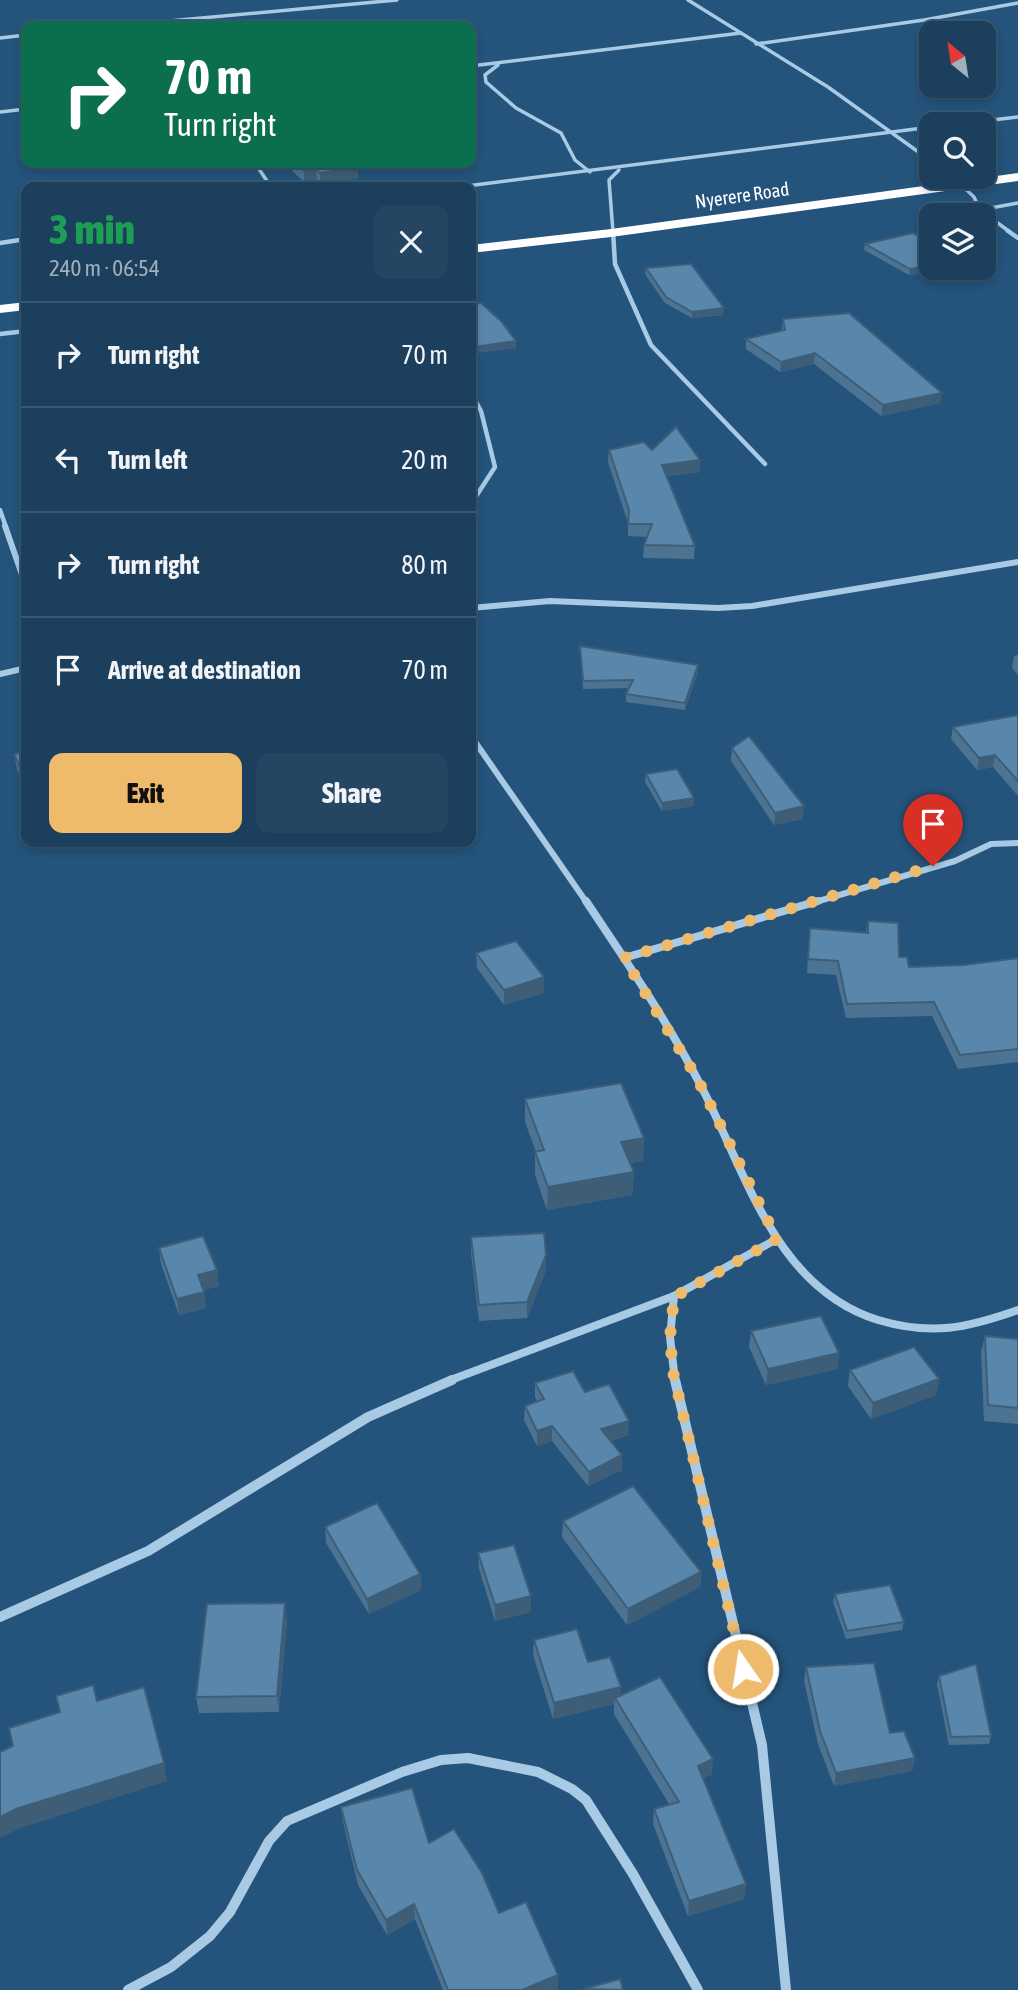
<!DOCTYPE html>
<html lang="en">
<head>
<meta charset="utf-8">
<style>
  body { margin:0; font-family:"Asap Condensed",sans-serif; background:#244662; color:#f1f3f6; height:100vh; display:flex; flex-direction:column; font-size:26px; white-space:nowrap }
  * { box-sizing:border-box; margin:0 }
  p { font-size:23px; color:#a0afbb }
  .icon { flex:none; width:38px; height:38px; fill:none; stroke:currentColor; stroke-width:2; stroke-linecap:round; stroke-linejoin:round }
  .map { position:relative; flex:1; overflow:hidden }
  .details { position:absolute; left:21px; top:182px; width:455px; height:665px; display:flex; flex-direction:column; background:#1b3f5c; border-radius:14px; box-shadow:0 4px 10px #0003,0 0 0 2px #395872 }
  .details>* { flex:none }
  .banner { position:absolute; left:21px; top:21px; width:455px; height:147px; border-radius:14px; box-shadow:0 4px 10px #0003,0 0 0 2px #395872; background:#0b6e4f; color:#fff; overflow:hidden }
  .needle { width:46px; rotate:330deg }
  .buttons { position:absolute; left:919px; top:21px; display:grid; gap:14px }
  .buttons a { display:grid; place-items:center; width:77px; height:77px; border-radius:14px; background:#1b3f5c; box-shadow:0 4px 10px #0003,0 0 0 2px #395872; font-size:35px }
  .pin { position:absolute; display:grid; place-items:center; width:60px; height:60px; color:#fff; margin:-72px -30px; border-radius:50% 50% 50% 0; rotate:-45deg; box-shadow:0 0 7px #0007 }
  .pin .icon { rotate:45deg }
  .me { position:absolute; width:77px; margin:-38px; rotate:347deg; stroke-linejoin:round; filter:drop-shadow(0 0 5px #0008) }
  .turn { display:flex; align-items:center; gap:24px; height:147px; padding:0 28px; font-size:32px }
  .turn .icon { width:91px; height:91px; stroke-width:2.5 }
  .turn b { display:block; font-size:49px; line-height:60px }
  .round { display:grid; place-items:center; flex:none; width:74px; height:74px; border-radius:14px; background:#244662 }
  .head { display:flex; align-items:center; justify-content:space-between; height:119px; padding:0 28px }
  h1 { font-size:42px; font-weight:800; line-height:52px; color:#1e9e55 }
  .primary-button { display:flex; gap:14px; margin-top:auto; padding:14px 28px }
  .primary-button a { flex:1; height:80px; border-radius:14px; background:#eeba6c; color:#111; font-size:28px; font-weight:800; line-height:80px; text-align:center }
  .primary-button a+a { background:#244662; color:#f1f3f6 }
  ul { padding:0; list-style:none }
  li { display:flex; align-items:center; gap:21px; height:105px; padding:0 28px; border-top:2px solid #395872 }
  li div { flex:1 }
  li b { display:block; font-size:26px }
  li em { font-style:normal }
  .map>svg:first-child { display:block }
</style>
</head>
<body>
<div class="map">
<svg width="1018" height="1990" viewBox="0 0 1018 1990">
  <rect width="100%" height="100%" fill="#24547b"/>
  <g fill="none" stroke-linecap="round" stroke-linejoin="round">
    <g stroke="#a8cae4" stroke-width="3.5">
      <path d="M 688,0 L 828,87 L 931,161"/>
      <path d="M 114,26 L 397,0"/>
      <path d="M 0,38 L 26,35"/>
      <path d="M 756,44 L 924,20 L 1018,3"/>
      <path d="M 498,65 L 485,75 L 486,82 L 516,108 L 561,133 L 575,160 L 590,172"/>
      <path d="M 471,66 L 741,33"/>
      <path d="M 0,112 L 26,109"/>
      <path d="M 958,124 L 1018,117"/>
      <path d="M 255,163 L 271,187"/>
      <path d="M 953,177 L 974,197 L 980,210 L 1010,232"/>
      <path d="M 459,187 L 931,127"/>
      <path d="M 980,210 L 1018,203"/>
      <path d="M 613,232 L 609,180 L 619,170"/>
    </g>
    <g stroke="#a8cae4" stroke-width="4.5">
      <path d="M 613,231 L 615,264 L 651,345 L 765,464"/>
      <path d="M 1008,231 L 1018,238"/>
      <path d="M 0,243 L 26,239"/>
      <path d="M 0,334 L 26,331"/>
      <path d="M 471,393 L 481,411 L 495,467 L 471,504"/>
      <path d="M 0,510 L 6,527"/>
    </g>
    <g stroke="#a8cae4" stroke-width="6">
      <path d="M 5,526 L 26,586"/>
      <path d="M 471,608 L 550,601 L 718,608 L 752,606 L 1018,562"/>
      <path d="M 0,674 L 26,668"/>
      <path d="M 471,736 L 587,903"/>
      <path d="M 812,903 L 955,861 L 991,844 L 1018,843"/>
    </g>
    <g stroke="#a8cae4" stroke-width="8">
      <path d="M 586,901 C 626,961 668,1022 701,1086 C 746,1172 775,1288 878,1320 C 932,1336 967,1328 1018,1310"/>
      <path d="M 624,958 L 818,901"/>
      <path d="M 674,1296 L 670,1337 L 675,1381"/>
      <path d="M 448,1381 L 674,1296 L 777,1239"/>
    </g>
    <g stroke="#a8cae4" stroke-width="10">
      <path d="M 675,1380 L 762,1745 L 786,1990"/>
      <path d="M 0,1617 L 148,1551 L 368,1417 L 452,1380"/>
      <path d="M 128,1990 L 171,1967 L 210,1936 L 230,1912 L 269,1841 L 287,1821 L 402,1772 L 441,1760 L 468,1758 L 538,1772 L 572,1789 L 586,1800 L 633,1874 L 698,1990"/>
    </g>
    <g fill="#fff" fill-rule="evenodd">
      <path d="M 1018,173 L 1018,181 L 611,237 L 471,253 L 471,245 L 611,229 Z"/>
      <path d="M 26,302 L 26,310 L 0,313 L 0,305 Z"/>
    </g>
  </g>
  <g fill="#4d7393">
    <path d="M 284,163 L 352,163 L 357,167 L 358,178 L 320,184 L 317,180 L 304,182 Z"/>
    <path d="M 865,244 L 931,268 L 958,268 L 909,275 L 864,250 Z"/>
    <path d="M 646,268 L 723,315 L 692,318 L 665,303 L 645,274 Z"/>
    <path d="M 471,305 L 516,348 L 475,353 L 471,348 Z"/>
    <path d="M 783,319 L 940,403 L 881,416 L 814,364 L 780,372 L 746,349 L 746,339 L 782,330 Z"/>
    <path d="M 609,450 L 652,450 L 700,472 L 667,476 L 695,546 L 694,559 L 643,558 L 644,545 L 647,537 L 628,536 L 628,523 L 608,462 Z"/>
    <path d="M 580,646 L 698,665 L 698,672 L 685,710 L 626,702 L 626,694 L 629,688 L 583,689 Z"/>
    <path d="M 1018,655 L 1018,675 L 1012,668 L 1014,656 Z"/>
    <path d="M 1018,715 L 1018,796 L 993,767 L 977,770 L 951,739 L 953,727 Z"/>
    <path d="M 732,748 L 803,819 L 774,825 L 731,761 Z"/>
    <path d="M 26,751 L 26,790 L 17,769 L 14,754 Z"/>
    <path d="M 646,774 L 694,798 L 693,806 L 662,811 L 645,782 Z"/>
    <path d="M 868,921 L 909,967 L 964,965 L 1018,958 L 1018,1062 L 958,1069 L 932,1016 L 846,1018 L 836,975 L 807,973 L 810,928 L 866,932 Z"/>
    <path d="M 476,953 L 544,993 L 504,1005 L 477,968 Z"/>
    <path d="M 525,1099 L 644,1138 L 643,1161 L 630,1163 L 634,1172 L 632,1195 L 547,1210 L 535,1175 L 535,1152 L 536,1152 L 525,1122 Z"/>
    <path d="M 471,1237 L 546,1270 L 527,1318 L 479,1321 L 471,1253 Z"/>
    <path d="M 159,1248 L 219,1286 L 203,1290 L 206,1308 L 179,1315 L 161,1264 Z"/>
    <path d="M 751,1331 L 839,1353 L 837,1369 L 766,1385 L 749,1347 Z"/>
    <path d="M 985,1336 L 1018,1339 L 1018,1424 L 984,1421 L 981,1352 Z"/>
    <path d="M 850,1370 L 939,1379 L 936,1395 L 871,1419 L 848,1386 Z"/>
    <path d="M 535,1383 L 585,1392 L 628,1435 L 611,1441 L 622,1455 L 622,1470 L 588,1486 L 552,1441 L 537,1446 L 524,1420 L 525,1406 L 537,1402 L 535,1397 Z"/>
    <path d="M 563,1521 L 701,1572 L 700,1587 L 627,1625 L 562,1537 Z"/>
    <path d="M 325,1527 L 420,1574 L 421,1590 L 369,1614 L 326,1543 Z"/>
    <path d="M 478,1553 L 531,1612 L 495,1621 L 479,1569 Z"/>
    <path d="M 835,1594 L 904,1622 L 902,1630 L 846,1639 L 833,1602 Z"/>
    <path d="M 287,1619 L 279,1712 L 199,1713 L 196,1697 Z"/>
    <path d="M 534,1640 L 588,1662 L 620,1696 L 712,1774 L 703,1779 L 746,1884 L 744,1899 L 688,1916 L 653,1824 L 654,1809 L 669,1804 L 614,1714 L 614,1704 L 553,1719 L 533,1655 Z"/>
    <path d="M 806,1667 L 890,1733 L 915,1758 L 912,1771 L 834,1786 L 818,1744 L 804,1681 Z"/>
    <path d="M 939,1676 L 991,1736 L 989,1744 L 949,1745 L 937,1684 Z"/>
    <path d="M 341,1807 L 429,1843 L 499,1913 L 558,1990 L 443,1990 L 415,1919 L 387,1935 L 358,1885 L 343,1822 Z"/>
  </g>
  <g fill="#3e5e78">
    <path d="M 357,167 L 358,178 L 320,184 L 320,173 Z"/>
    <path d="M 316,169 L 317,180 L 304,182 L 304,171 Z"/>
    <path d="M 931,266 L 931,268 L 958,268 L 909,275 L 910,269 Z"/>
    <path d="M 724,308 L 723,315 L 692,318 L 692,312 Z"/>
    <path d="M 516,341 L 516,348 L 475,353 L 475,347 Z"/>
    <path d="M 815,353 L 814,364 L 780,372 L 781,362 Z"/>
    <path d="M 942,393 L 940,403 L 881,416 L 883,405 Z"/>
    <path d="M 700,460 L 700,472 L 662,477 L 662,465 Z"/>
    <path d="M 698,665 L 698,672 L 685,710 L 685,703 Z"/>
    <path d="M 995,755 L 993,767 L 977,770 L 979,758 Z"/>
    <path d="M 694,798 L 693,806 L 662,811 L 662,803 Z"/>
    <path d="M 804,806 L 803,819 L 774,825 L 775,813 Z"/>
    <path d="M 544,977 L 544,993 L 504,1005 L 504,990 Z"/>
    <path d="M 644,1138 L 643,1161 L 620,1165 L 621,1142 Z"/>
    <path d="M 634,1172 L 632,1195 L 547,1210 L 548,1187 Z"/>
    <path d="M 546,1255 L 546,1270 L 527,1318 L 527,1302 Z"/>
    <path d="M 217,1270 L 219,1286 L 200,1291 L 198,1275 Z"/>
    <path d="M 204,1292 L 206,1308 L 179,1315 L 177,1299 Z"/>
    <path d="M 839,1353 L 837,1369 L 766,1385 L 768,1369 Z"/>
    <path d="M 939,1379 L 936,1395 L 871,1419 L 873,1403 Z"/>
    <path d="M 629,1421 L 628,1435 L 601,1444 L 601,1429 Z"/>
    <path d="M 552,1426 L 552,1441 L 537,1446 L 537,1431 Z"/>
    <path d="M 622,1455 L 622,1470 L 588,1486 L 589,1472 Z"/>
    <path d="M 701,1572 L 700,1587 L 627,1625 L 628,1609 Z"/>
    <path d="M 420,1574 L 421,1590 L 369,1614 L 367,1599 Z"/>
    <path d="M 531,1596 L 531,1612 L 495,1621 L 495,1605 Z"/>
    <path d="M 285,1603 L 287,1619 L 279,1712 L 277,1696 Z"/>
    <path d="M 621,1687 L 620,1703 L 615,1698 L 614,1704 L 553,1719 L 554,1703 Z"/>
    <path d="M 915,1758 L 912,1771 L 834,1786 L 836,1773 Z"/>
    <path d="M 713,1759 L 712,1774 L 697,1782 L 698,1766 Z"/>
    <path d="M 164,1763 L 167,1781 L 21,1828 L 0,1838 L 0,1817 L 16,1809 Z"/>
    <path d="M 746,1884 L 744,1899 L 688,1916 L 689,1901 Z"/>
    <path d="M 414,1904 L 415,1919 L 387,1935 L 386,1920 Z"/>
    <path d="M 558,1975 L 558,1990 L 522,1990 Z"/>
  </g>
  <g fill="#5986ab" stroke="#3e5e78" stroke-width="2">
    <path d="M 295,163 L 352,163 L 357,167 L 320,173 L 316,169 L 304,171 Z"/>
    <path d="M 913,233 L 931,242 L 931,266 L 910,269 L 865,244 Z"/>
    <path d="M 691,264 L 724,308 L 692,312 L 666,297 L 646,268 Z"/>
    <path d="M 481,303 L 501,321 L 516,341 L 475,347 L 471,341 L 471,305 Z"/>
    <path d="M 849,313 L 942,393 L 883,405 L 815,353 L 781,362 L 746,339 L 785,330 L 783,319 Z"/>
    <path d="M 676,427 L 700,460 L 662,465 L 695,546 L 644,545 L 652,524 L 628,524 L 629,510 L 609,450 L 644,442 L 652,450 Z"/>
    <path d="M 580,646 L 698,665 L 685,703 L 626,694 L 633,680 L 583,681 Z"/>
    <path d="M 1018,715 L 1018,781 L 995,755 L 979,758 L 953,727 Z"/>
    <path d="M 749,736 L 804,806 L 775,813 L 732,748 Z"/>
    <path d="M 26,751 L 26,781 L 14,754 Z"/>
    <path d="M 677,769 L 694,798 L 662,803 L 646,774 Z"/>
    <path d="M 868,921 L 898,923 L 899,957 L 907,957 L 909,967 L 964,965 L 1018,958 L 1018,1049 L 960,1055 L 934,1002 L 847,1004 L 838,961 L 808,959 L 810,928 L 868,933 Z"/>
    <path d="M 516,941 L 544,977 L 504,990 L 476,953 Z"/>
    <path d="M 621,1083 L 644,1138 L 621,1142 L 634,1172 L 548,1187 L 535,1152 L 544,1150 L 525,1099 Z"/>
    <path d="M 544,1233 L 546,1255 L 527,1302 L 479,1305 L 471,1237 Z"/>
    <path d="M 203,1236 L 217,1270 L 198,1275 L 204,1292 L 177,1299 L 159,1248 Z"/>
    <path d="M 821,1316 L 839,1353 L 768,1369 L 751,1331 Z"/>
    <path d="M 985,1336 L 1018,1339 L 1018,1408 L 988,1405 Z"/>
    <path d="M 914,1347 L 939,1379 L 873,1403 L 850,1370 Z"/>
    <path d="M 573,1371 L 585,1392 L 609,1384 L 629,1421 L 601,1429 L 622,1455 L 589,1472 L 552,1426 L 537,1431 L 525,1406 L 544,1399 L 535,1383 Z"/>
    <path d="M 633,1486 L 701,1572 L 628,1609 L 563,1521 Z"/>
    <path d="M 377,1503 L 420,1574 L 367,1599 L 325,1527 Z"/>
    <path d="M 514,1545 L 531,1596 L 495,1605 L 478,1553 Z"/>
    <path d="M 890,1585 L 904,1622 L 847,1631 L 835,1594 Z"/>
    <path d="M 285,1603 L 277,1696 L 196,1697 L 207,1604 Z"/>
    <path d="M 577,1629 L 588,1662 L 610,1657 L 621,1687 L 554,1703 L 534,1640 Z"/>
    <path d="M 874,1663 L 890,1733 L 904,1731 L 915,1758 L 836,1773 L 820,1731 L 806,1667 Z"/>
    <path d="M 976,1664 L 991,1736 L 951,1737 L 939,1676 Z"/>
    <path d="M 660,1677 L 713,1759 L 698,1766 L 746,1884 L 689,1901 L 654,1809 L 679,1802 L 615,1698 Z"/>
    <path d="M 93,1685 L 97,1701 L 144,1687 L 164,1763 L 16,1809 L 0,1817 L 0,1752 L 13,1746 L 9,1728 L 60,1712 L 56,1696 Z"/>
    <path d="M 412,1788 L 429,1843 L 454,1829 L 482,1873 L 499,1913 L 526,1902 L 558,1975 L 522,1990 L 448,1990 L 414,1904 L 386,1920 L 357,1870 L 341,1807 Z"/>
    <path d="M 620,1979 L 623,1990 L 583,1989 Z"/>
  </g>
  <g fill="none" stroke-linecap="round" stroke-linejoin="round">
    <path stroke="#eeba6c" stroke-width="12" stroke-dasharray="0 21.6" d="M 743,1669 L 673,1372 L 670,1337 L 674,1297 L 777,1239 L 697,1078 L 624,958 L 933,866"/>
  </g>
  <g text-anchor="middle" stroke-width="7" stroke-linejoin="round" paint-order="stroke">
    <g font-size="19" fill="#fff" stroke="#24547b">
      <text transform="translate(742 195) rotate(-8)" y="7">Nyerere Road</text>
    </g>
  </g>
</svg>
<div class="buttons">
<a><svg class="needle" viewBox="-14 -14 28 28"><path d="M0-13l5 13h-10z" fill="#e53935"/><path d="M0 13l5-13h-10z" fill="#a0afbb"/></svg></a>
<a><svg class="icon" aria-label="search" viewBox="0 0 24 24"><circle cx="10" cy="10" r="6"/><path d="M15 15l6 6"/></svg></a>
<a><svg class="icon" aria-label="layers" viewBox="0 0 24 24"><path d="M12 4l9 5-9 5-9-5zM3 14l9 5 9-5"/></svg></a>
</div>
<div class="pin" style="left:933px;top:866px;background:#d93025"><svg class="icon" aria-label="arrive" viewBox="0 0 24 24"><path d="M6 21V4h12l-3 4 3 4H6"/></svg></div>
<svg class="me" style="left:743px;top:1669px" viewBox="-20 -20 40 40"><circle r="17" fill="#eeba6c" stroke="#fff" stroke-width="3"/><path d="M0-11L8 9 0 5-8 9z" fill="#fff"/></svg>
<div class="banner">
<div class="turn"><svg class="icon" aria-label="right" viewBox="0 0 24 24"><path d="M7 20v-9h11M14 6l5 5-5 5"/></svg><div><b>70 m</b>Turn right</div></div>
</div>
<section class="details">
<div class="head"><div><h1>3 min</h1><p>240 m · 06:54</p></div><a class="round"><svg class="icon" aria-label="close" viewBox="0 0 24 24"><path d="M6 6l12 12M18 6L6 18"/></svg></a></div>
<ul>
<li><svg class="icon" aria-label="right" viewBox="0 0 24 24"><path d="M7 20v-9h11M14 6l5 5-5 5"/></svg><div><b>Turn right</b></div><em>70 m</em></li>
<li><svg class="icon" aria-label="left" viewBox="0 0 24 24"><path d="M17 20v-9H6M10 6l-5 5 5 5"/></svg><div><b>Turn left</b></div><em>20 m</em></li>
<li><svg class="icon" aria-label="right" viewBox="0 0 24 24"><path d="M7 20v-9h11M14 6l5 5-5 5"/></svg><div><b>Turn right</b></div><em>80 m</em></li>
<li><svg class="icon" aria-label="arrive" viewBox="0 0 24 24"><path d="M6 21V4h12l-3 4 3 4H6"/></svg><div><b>Arrive at destination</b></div><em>70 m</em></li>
</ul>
<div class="primary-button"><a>Exit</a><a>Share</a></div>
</section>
</div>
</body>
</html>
